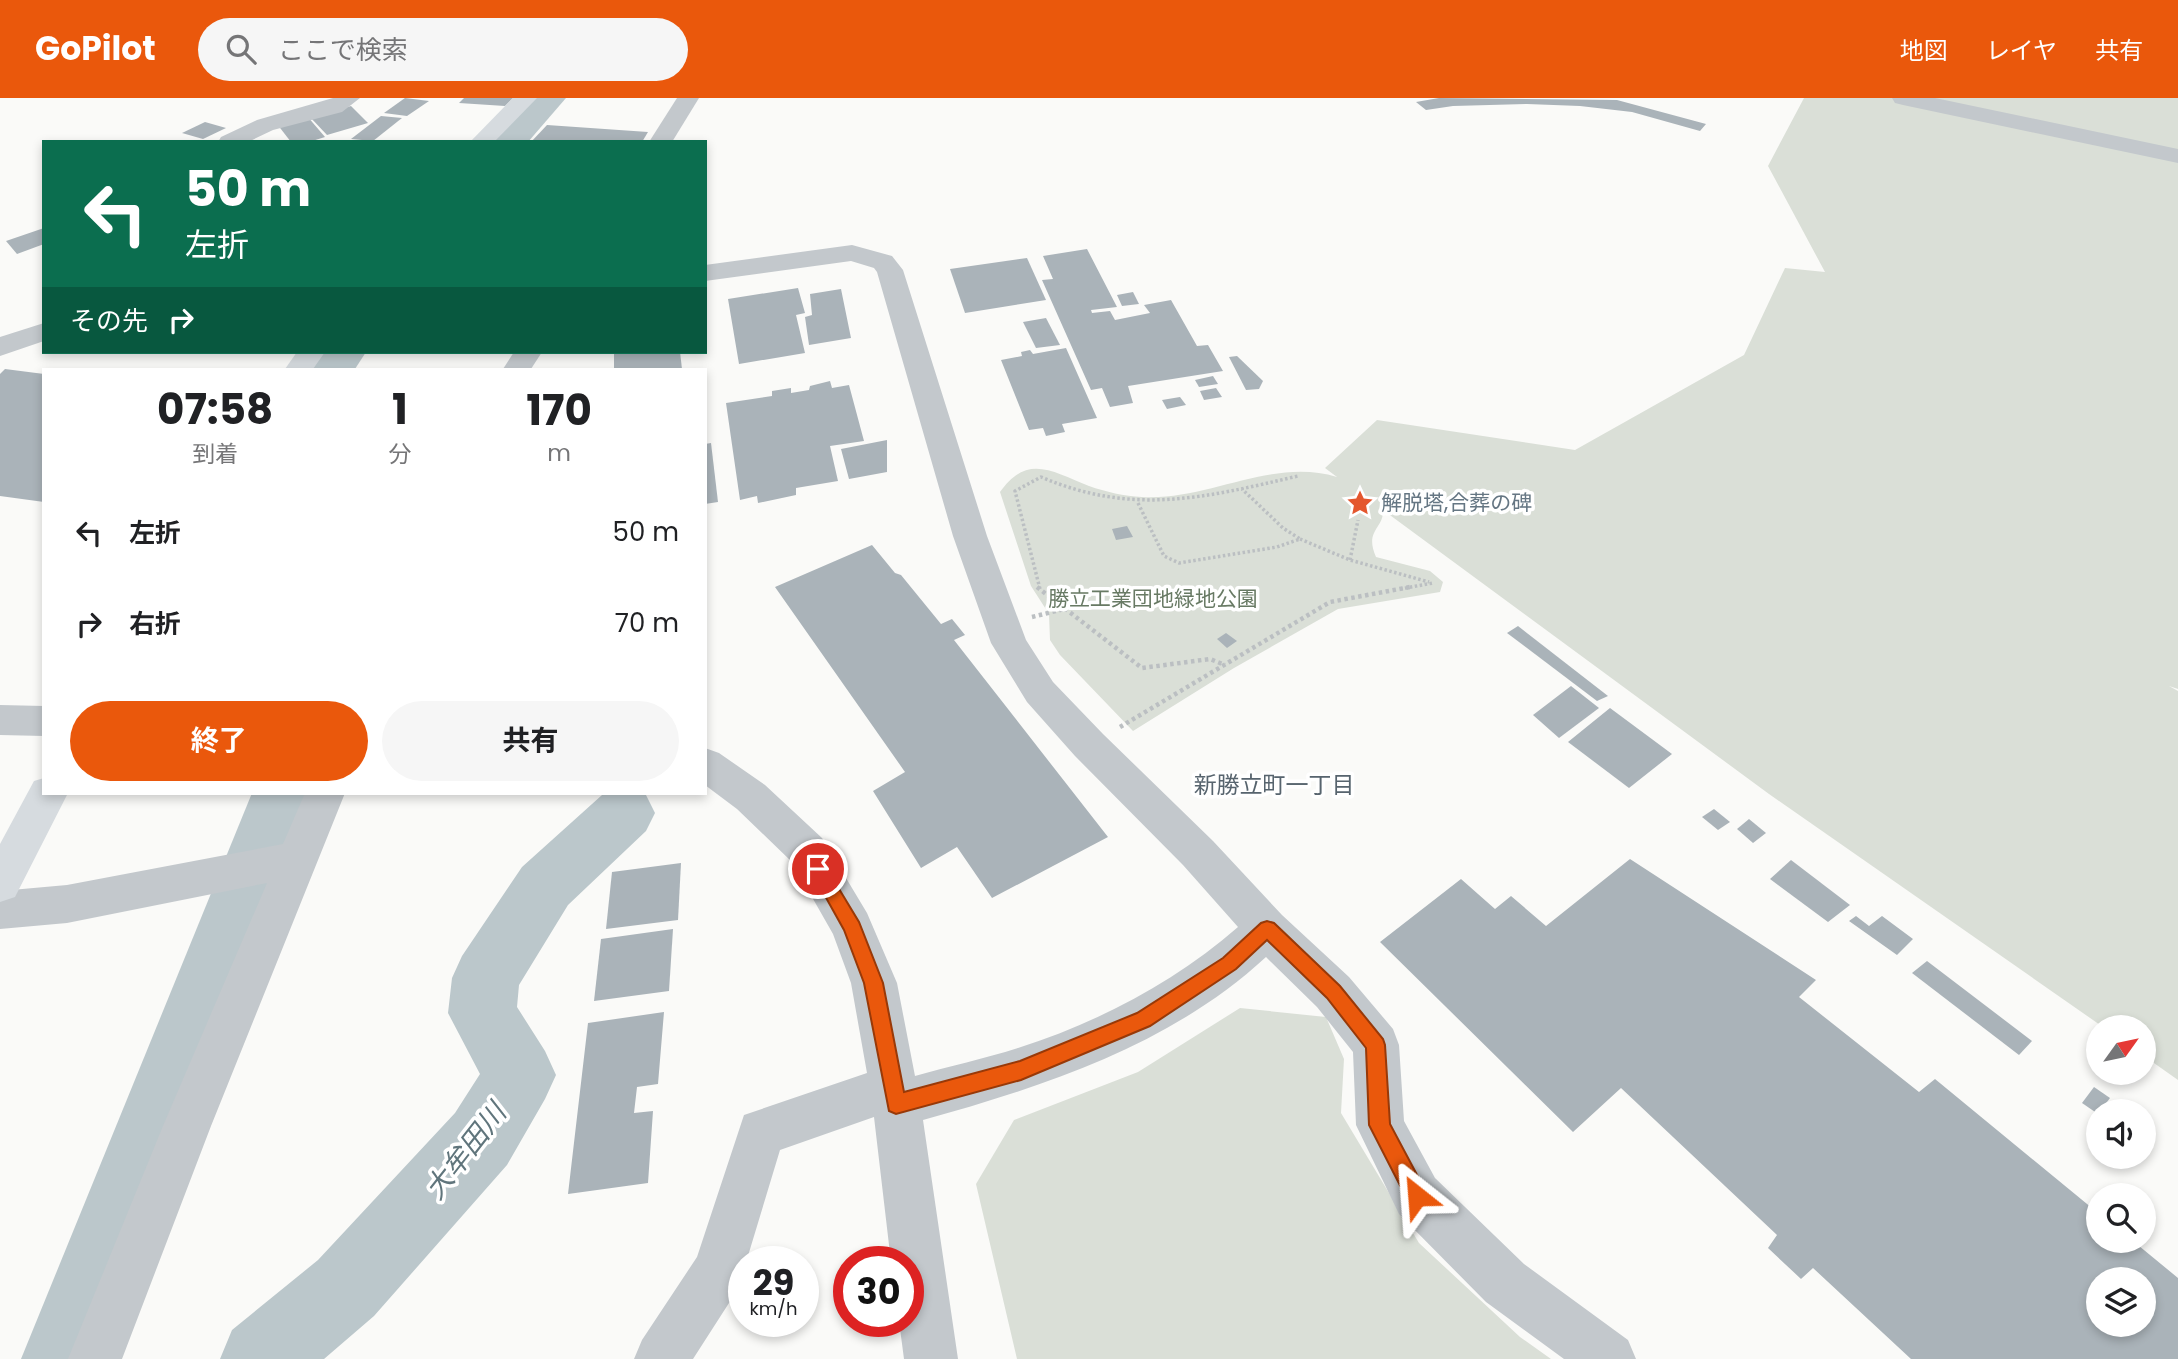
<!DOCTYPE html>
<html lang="ja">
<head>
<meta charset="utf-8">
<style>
  body { margin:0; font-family:Poppins,"Noto Sans JP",sans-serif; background:#f6f6f6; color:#202124; height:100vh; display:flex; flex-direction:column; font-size:26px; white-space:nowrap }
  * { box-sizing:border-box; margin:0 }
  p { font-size:23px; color:#757577 }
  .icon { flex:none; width:38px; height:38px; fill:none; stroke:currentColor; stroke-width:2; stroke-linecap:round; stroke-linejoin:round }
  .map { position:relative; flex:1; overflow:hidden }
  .sheet { position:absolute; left:42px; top:270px; width:665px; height:427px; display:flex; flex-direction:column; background:#fff; border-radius:0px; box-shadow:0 4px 10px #0003 }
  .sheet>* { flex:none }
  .hud { position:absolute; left:42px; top:42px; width:665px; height:214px; border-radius:0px; box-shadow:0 4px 10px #0003; background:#0b6e4f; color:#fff; overflow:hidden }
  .needle { width:46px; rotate:57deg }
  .fabs { position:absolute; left:2086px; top:917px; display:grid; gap:14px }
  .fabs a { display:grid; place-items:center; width:70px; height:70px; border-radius:50%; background:#fff; box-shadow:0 4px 10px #0003; font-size:35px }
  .speed { position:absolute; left:728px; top:1148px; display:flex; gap:14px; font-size:35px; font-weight:700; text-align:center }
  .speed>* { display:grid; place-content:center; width:91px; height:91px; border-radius:50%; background:#fff; box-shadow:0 4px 10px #0003; line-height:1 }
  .speed small { font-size:18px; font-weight:400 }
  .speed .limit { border:10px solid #d22; background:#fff; color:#111 }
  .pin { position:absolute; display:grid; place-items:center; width:60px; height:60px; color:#fff; margin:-30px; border:4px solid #fff; border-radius:50%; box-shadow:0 2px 7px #0007 }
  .me { position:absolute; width:77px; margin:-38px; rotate:332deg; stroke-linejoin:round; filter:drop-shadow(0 0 5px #0008) }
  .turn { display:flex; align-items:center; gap:24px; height:147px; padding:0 28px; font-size:32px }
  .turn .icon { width:91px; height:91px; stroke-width:2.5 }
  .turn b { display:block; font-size:49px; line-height:60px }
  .then { display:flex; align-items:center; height:66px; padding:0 28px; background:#0003; gap:14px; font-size:26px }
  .eta { display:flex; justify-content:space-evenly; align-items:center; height:119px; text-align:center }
  .eta b { font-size:42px; font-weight:700; line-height:49px }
  .primary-button { display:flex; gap:14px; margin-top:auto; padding:14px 28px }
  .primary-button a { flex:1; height:80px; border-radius:42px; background:#ea580c; color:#fff; font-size:28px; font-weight:700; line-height:80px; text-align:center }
  .primary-button a+a { background:#f6f6f6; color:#202124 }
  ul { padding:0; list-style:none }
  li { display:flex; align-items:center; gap:21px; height:91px; padding:0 28px }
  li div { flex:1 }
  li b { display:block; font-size:26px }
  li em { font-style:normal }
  header { display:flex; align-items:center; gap:42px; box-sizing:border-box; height:98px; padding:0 35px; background:#ea580c; color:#fff }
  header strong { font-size:33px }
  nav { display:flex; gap:38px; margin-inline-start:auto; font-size:24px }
  .search { width:490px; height:63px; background:#f6f6f6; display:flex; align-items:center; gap:18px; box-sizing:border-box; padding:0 24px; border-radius:38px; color:#757577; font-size:26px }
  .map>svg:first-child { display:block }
</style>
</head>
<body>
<header>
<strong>GoPilot</strong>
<div class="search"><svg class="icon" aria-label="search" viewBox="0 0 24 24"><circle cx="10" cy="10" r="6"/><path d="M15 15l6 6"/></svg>ここで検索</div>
<nav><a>地図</a><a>レイヤ</a><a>共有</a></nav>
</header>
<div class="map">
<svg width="2178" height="1261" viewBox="0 0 2178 1261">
  <rect width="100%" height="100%" fill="#fafaf8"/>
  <g fill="#dadfd7">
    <path d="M 1804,0 L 2178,0 L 2178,591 L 2169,588 L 2178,593 L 2178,982 L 2144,958 L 2144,929 L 2103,929 L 1769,696 L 1383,412 C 1384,431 1364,432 1376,459 L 1430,473 L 1443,484 L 1440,494 L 1338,511 L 1234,570 L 1133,633 L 1060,557 L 1050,542 L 1049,516 L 1031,488 L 1000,394 C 1027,355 1053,374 1089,388 C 1106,394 1124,398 1142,399 C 1208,403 1272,359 1337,379 L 1325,370 L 1377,322 L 1575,352 L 1744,257 L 1785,170 L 1825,174 L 1768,68 Z"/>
    <path d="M 1240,910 L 1326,919 L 1344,961 L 1341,1015 L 1419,1145 L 1520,1239 L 1551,1261 L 1017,1261 L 976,1086 L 1014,1022 L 1138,974 Z"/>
  </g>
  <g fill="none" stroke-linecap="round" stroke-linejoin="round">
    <g fill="#bbc7cb" fill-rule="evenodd">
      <path d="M 531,0 L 566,0 L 528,44 L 492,44 Z"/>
      <path d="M 323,254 L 366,254 L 355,271 L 311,271 Z"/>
      <path d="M 252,695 L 312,695 L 103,1261 L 21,1261 Z"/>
      <path d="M 610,695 L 646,697 L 655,715 L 646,733 L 568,807 L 519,887 L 517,909 L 545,953 L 556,977 L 545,1001 L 507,1067 L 374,1218 L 324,1261 L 220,1261 L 232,1232 L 318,1162 L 455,1015 L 480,976 L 448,915 L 452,880 L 462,858 L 522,769 L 602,697 Z"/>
    </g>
  </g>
  <g fill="#aab3b9" fill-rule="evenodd">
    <path d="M 405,0 L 429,3 L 407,18 L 384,15 Z"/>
    <path d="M 464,0 L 513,0 L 505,8 L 459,5 Z"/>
    <path d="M 1439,0 L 1617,2 L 1706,26 L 1700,33 L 1632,14 L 1580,8 L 1527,6 L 1453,8 L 1426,12 L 1416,4 Z"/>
    <path d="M 351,8 L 368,25 L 327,37 L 310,19 Z"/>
    <path d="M 307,18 L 325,39 L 309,44 L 291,44 L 277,26 Z"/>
    <path d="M 381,18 L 402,20 L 373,43 L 351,41 Z"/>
    <path d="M 205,24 L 226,30 L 203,41 L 182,35 Z"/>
    <path d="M 547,27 L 648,34 L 642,44 L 531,44 Z"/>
    <path d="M 44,130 L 44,146 L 17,156 L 6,143 Z"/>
    <path d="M 1087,151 L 1117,209 L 1091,212 L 1092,215 L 1110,213 L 1115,222 L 1150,215 L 1144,207 L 1171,202 L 1197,248 L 1208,247 L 1223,273 L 1128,288 L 1133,305 L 1110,309 L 1102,290 L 1091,292 L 1042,182 L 1053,181 L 1043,158 Z"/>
    <path d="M 1027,160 L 1046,202 L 965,215 L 950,171 Z"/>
    <path d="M 798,190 L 805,215 L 796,217 L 805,255 L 739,266 L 728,201 Z"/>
    <path d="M 841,191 L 851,240 L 809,247 L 805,219 L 812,217 L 810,196 Z"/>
    <path d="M 1133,194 L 1139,206 L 1122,208 L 1117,197 Z"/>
    <path d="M 1046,220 L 1060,247 L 1036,250 L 1023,224 Z"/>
    <path d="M 1066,250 L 1097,320 L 1062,326 L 1065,334 L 1046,338 L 1043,330 L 1029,332 L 1001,262 L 1022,258 L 1021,254 L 1030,252 L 1033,256 Z"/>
    <path d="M 614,254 L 680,254 L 682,271 L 614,271 Z"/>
    <path d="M 1237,258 L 1263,283 L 1259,291 L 1246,292 L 1229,259 Z"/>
    <path d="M 5,271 L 44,276 L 44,404 L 0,398 L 0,276 Z"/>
    <path d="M 1213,278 L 1218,286 L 1199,289 L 1195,282 Z"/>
    <path d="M 830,283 L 832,290 L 849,287 L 864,343 L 830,348 L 838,383 L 796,390 L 796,397 L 758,405 L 757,398 L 740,402 L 726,305 L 772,298 L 772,293 L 791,290 L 791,295 L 809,292 L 810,288 Z"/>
    <path d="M 1216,290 L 1222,299 L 1204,302 L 1200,293 Z"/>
    <path d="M 1180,299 L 1186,307 L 1167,311 L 1162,302 Z"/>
    <path d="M 887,342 L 887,374 L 849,381 L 841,351 Z"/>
    <path d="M 711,345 L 718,404 L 705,406 L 705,346 Z"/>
    <path d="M 1127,428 L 1133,439 L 1116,442 L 1112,431 Z"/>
    <path d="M 872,447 L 895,475 L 901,477 L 941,526 L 952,521 L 965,537 L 954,542 L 1108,739 L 992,800 L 957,749 L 921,770 L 873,693 L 905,674 L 775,489 Z"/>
    <path d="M 1518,528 L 1608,598 L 1597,603 L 1507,535 Z"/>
    <path d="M 1226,535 L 1237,543 L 1227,550 L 1217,541 Z"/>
    <path d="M 1571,588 L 1599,610 L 1559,640 L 1533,617 Z"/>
    <path d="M 1610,610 L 1672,656 L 1629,690 L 1568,644 Z"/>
    <path d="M 1714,711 L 1730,724 L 1718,732 L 1702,719 Z"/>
    <path d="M 1749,721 L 1766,735 L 1753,745 L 1737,731 Z"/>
    <path d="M 1630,761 L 1816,882 L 1799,899 L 1919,994 L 1935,981 L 2098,1115 L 2098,1143 L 2133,1143 L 2178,1180 L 2178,1261 L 1911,1261 L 1813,1170 L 1801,1181 L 1768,1150 L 1777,1137 L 1621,990 L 1573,1034 L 1380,844 L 1461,781 L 1495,811 L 1511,798 L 1546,828 ZM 2098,1181 L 2144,1181 L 2144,1227 L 2098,1227 Z"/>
    <path d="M 1791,762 L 1850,807 L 1828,824 L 1770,781 Z"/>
    <path d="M 681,765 L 678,822 L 606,831 L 612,774 Z"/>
    <path d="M 1856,818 L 1869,828 L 1882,818 L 1913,841 L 1897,857 L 1849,823 Z"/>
    <path d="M 673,831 L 669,893 L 594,903 L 601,841 Z"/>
    <path d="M 1927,863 L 2032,943 L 2019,957 L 1912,875 Z"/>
    <path d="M 664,914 L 658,986 L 637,989 L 634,1015 L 653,1013 L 648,1085 L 568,1096 L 588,925 Z"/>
    <path d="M 2094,989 L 2110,1000 L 2098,1016 L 2082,1005 Z"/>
  </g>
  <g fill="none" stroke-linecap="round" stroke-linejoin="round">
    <g stroke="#bbbfc2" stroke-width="3.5" stroke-dasharray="2.5 2.5" stroke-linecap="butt">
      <path d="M 1138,405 L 1164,458 L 1179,465 L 1277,449 L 1300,441 L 1283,430 L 1242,391"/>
      <path d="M 1300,441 L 1350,462 L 1429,484"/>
      <path d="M 1350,462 L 1358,422"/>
      <path d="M 1040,491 L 1015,393 L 1041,379 C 1133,418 1204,400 1298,378"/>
      <path d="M 1400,491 L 1433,485"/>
    </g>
    <g stroke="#bbbfc2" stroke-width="4.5" stroke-dasharray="3.5 3.5" stroke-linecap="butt">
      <path d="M 1037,489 L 1142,570 L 1210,561 L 1225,567"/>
      <path d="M 1032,519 L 1064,511"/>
      <path d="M 1120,629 L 1330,504 L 1410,489"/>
    </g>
    <g fill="#c3c8cc" fill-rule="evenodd">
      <path d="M 333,0 L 360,0 L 342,14 L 273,32 L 248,44 L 218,44 L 221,39 L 257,22 Z"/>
      <path d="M 677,0 L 699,0 L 672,44 L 649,44 Z"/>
      <path d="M 1892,0 L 1935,0 L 2178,51 L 2178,65 L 1903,7 L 1895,5 Z"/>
      <path d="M 852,147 L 892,158 L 903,172 L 987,438 L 1026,542 L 1053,584 L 1103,636 L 1213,743 L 1282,817 L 1349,879 L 1393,931 L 1399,947 L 1404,1023 L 1435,1080 L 1524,1166 L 1628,1242 L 1636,1261 L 1564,1261 L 1486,1204 L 1399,1116 L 1356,1027 L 1353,954 L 1317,909 L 1266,859 C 1171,947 1045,988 923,1022 L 958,1261 L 904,1261 L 899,1223 L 908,1223 L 908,1164 L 891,1164 L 874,1019 L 780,1052 L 738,1191 L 693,1261 L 634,1261 L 642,1242 L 697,1159 L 744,1017 L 867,975 L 851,885 L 833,836 L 792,764 L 737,711 L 705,687 L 705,650 L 719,655 L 765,687 L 822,740 L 867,815 L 897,885 L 915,978 C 949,968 984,961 1018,950 C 1097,925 1175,884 1238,829 L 1183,767 L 1075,658 L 1027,604 L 991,545 L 953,438 L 877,174 L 874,170 L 851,163 L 705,183 L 705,167 Z"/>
      <path d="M 44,225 L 44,243 L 0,258 L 0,239 Z"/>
      <path d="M 514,254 L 542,254 L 531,271 L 503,271 Z"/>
      <path d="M 0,607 L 44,608 L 44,638 L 0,637 Z"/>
      <path d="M 305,695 L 345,695 L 211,1028 L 122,1261 L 68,1261 L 163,1028 L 267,785 L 67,825 L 0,831 L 0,793 L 67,787 L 283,746 Z"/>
    </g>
    <g fill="#d6dbdf" fill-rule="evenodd">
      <path d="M 513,0 L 537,0 L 494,44 L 470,44 Z"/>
      <path d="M 297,254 L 325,254 L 313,271 L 285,271 Z"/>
      <path d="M 44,680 L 44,695 L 68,695 L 15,799 L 0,804 L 0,746 L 34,683 Z"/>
    </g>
  </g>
  <path fill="#ea580c" stroke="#983908" stroke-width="2" d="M 818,764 L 824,766 L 859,824 L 883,885 L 904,994 L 1020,963 L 1137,915 L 1223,860 L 1261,825 L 1267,823 L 1274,825 L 1340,888 L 1383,941 L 1385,947 L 1390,1026 L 1424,1090 L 1427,1098 L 1424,1105 L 1417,1108 L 1409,1105 L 1369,1027 L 1366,950 L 1327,900 L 1267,842 L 1236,871 L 1150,928 L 1021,982 L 896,1016 L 889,1013 L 864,885 L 844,832 L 810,771 L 812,766 Z"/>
  <defs>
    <g id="sight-bare" transform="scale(2.1)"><path d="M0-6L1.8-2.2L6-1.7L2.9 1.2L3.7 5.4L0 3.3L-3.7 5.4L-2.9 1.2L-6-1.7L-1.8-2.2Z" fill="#e4572e" stroke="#fff" stroke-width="2.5" paint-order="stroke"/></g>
  </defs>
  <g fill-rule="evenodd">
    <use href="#sight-bare" x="1360" y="405"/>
  </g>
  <g text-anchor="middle" stroke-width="7" stroke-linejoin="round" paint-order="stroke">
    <g font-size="21" fill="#657683" stroke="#fff" text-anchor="start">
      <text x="1381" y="412">解脱塔,合葬の碑</text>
    </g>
    <g font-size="21" fill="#687a64" stroke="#fff">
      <text x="1153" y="508">勝立工業団地緑地公園</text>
    </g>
    <g font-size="23" fill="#57646e" stroke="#fff">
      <text x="1274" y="695">新勝立町一丁目</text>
    </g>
    <g font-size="28" font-style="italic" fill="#60757c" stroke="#fff">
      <text transform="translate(465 1053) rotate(-52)" y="10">大牟田川</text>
    </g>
  </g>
</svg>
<div class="fabs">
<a><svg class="needle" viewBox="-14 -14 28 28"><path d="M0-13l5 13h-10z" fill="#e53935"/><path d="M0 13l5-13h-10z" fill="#757577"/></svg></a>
<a><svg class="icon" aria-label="sound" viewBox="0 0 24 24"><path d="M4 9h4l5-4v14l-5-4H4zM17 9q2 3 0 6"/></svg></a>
<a><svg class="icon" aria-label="search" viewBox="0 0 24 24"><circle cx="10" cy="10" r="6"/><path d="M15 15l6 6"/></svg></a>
<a><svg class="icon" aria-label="layers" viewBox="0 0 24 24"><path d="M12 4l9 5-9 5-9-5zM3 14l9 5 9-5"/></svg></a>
</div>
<div class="speed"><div>29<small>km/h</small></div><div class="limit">30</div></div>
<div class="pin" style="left:818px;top:771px;background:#d93025"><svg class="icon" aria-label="arrive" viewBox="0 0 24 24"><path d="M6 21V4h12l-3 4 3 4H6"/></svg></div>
<svg class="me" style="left:1417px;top:1098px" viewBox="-20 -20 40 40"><path d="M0-17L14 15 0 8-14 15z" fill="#ea580c" stroke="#fff" stroke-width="4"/></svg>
<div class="hud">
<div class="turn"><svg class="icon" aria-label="left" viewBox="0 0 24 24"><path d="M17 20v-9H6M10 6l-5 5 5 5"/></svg><div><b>50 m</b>左折</div></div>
<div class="then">その先<svg class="icon" aria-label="right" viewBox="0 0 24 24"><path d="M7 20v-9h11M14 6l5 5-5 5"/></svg></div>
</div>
<section class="sheet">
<div class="eta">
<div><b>07:58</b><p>到着</p></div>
<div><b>1</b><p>分</p></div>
<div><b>170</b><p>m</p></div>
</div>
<ul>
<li><svg class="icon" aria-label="left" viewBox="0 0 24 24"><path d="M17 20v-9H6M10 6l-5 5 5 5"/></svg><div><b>左折</b></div><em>50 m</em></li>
<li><svg class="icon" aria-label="right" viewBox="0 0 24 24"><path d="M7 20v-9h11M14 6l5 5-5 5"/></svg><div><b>右折</b></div><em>70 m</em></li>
</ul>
<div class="primary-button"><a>終了</a><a>共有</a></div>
</section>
</div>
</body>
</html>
